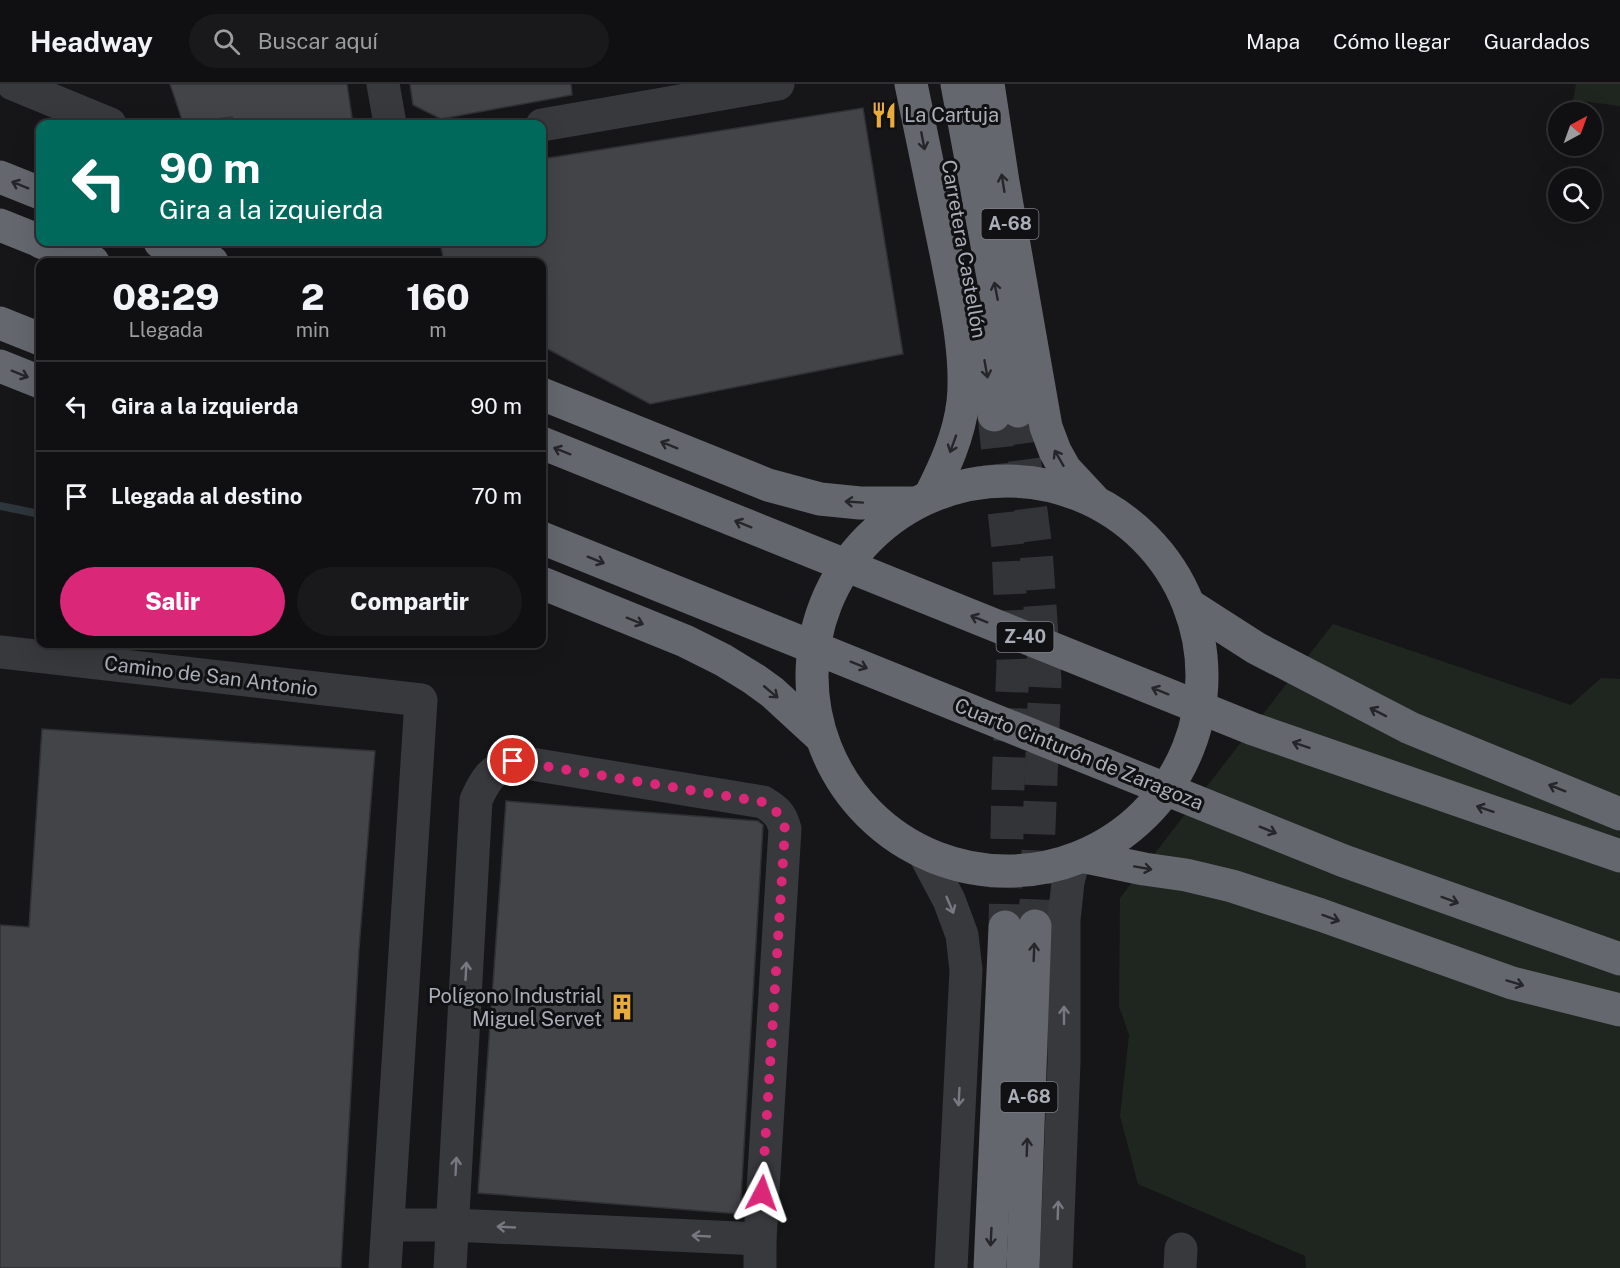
<!DOCTYPE html>
<html lang="es">
<head>
<meta charset="utf-8">
<style>
  body { margin:0; font-family:"Public Sans",sans-serif; background:#19191b; color:#f1f3f6; height:100vh; display:flex; flex-direction:column; font-size:22px; white-space:nowrap }
  * { box-sizing:border-box; margin:0 }
  p { font-size:20px; color:#9c9d9f }
  .icon { flex:none; width:33px; height:33px; fill:none; stroke:currentColor; stroke-width:2; stroke-linecap:round; stroke-linejoin:round }
  .map { position:relative; flex:1; overflow:hidden }
  .panel { position:absolute; left:36px; top:174px; width:510px; height:390px; display:flex; flex-direction:column; background:#101012; border-radius:12px; box-shadow:0 6px 24px #0002,0 0 0 2px #303032 }
  .panel>* { flex:none }
  .guide { position:absolute; left:36px; top:36px; width:510px; height:126px; border-radius:12px; box-shadow:0 6px 24px #0002,0 0 0 2px #303032; background:#00695c; color:#fff; overflow:hidden }
  .needle { width:39px; rotate:41deg }
  .fabs { position:absolute; left:1548px; top:18px; display:grid; gap:12px }
  .fabs a { display:grid; place-items:center; width:54px; height:54px; border-radius:50%; background:#101012; box-shadow:0 6px 24px #0002,0 0 0 2px #303032; font-size:30px }
  .pin { position:absolute; display:grid; place-items:center; width:51px; height:51px; color:#fff; margin:-26px; border:3px solid #fff; border-radius:50%; box-shadow:0 2px 6px #0007 }
  .me { position:absolute; width:66px; margin:-33px; rotate:4deg; stroke-linejoin:round; filter:drop-shadow(0 0 4px #0008) }
  .turn { display:flex; align-items:center; gap:21px; height:126px; padding:0 24px; font-size:27px }
  .turn .icon { width:78px; height:78px; stroke-width:2.5 }
  .turn b { display:block; font-size:42px; line-height:51px }
  .eta { display:flex; justify-content:space-evenly; align-items:center; height:102px; text-align:center }
  .eta b { font-size:36px; font-weight:800; line-height:42px }
  .action { display:flex; gap:12px; margin-top:auto; padding:12px 24px }
  .action a { flex:1; height:69px; border-radius:36px; background:#db2777; color:#fff; font-size:24px; font-weight:800; line-height:69px; text-align:center }
  .action a+a { background:#19191b; color:#f1f3f6 }
  ul { padding:0; list-style:none }
  li { display:flex; align-items:center; gap:18px; height:90px; padding:0 24px; border-top:2px solid #303032 }
  li div { flex:1 }
  li b { display:block; font-size:22px }
  li em { font-style:normal }
  header { display:flex; align-items:center; gap:36px; box-sizing:border-box; height:84px; padding:0 30px; background:#101012; border-bottom:2px solid #303032 }
  header strong { font-size:28px }
  nav { display:flex; gap:33px; margin-inline-start:auto; font-size:21px }
  .search { width:420px; height:54px; background:#19191b; display:flex; align-items:center; gap:15px; box-sizing:border-box; padding:0 21px; border-radius:33px; color:#9c9d9f; font-size:22px }
  .map>svg:first-child { display:block }
</style>
</head>
<body>
<header>
<strong>Headway</strong>
<div class="search"><svg class="icon" aria-label="search" viewBox="0 0 24 24"><circle cx="10" cy="10" r="6"/><path d="M15 15l6 6"/></svg>Buscar aquí</div>
<nav><a>Mapa</a><a>Cómo llegar</a><a>Guardados</a></nav>
</header>
<div class="map">
<svg width="1620" height="1184" viewBox="0 0 1620 1184">
  <rect width="100%" height="100%" fill="#161618"/>
  <g fill="#1f261f">
    <path d="M 1576,0 L 1620,0 L 1620,22 L 1573,16 Z"/>
    <path d="M 1333,540 L 1571,621 L 1601,594 L 1620,595 L 1620,1184 L 1306,1184 L 1305,1172 L 1138,1100 L 1120,1032 L 1129,951 L 1119,922 L 1120,814 Z"/>
  </g>
  <g fill="none" stroke-linecap="round" stroke-linejoin="round">
    <path stroke="#2d363c" stroke-width="8" d="M 0,422 L 40,430"/>
  </g>
  <g fill="#434448" stroke="#303134" stroke-width="1.5">
    <path d="M 170,0 L 347,0 L 353,40 L 234,40 L 232,33 L 183,39 Z"/>
    <path d="M 410,0 L 571,0 L 572,11 L 441,35 L 413,21 Z"/>
    <path d="M 863,24 L 903,270 L 650,320 L 542,262 L 542,178 L 444,178 L 440,158 L 542,158 L 542,75 Z"/>
    <path d="M 42,645 L 375,667 L 359,865 L 341,1184 L 0,1184 L 0,841 L 29,843 Z"/>
    <path d="M 506,717 L 758,737 L 763,741 L 740,1130 L 478,1109 Z"/>
  </g>
  <g fill="none" stroke-linecap="round" stroke-linejoin="round">
    <g stroke="#333438" stroke-width="33" stroke-dasharray="33 16" stroke-linecap="butt">
      <path d="M 1018,327 L 1036,465 L 1045,596 L 1035,842"/>
      <path d="M 994,331 L 1008,464 L 1013,581 L 1008,702 L 1005,843"/>
    </g>
    <g stroke="#38393d" stroke-width="33">
      <path d="M 13,0 L 110,40"/>
      <path d="M 383,0 L 390,40"/>
      <path d="M 542,41 L 778,0"/>
      <path d="M 0,568 L 421,616 L 385,1184"/>
      <path d="M 924,769 L 949,816 L 962,851 L 966,886 L 951,1184"/>
      <path d="M 388,1141 L 452,1141 L 760,1155"/>
      <path d="M 450,1184 L 476,716 C 486,694 491,687 513,677 L 763,718 C 776,726 781,730 785,745 L 760,1155 L 760,1184"/>
      <path d="M 1056,1184 L 1064,978 L 1064,836 L 1068,798 L 1073,778"/>
      <path d="M 1180,1184 L 1181,1165"/>
    </g>
    <g stroke="#64676e" stroke-width="33">
      <path d="M 911,0 C 923,56 934,113 946,169 C 955,214 968,273 963,318 C 959,352 945,382 930,412"/>
      <path d="M 957,0 L 1018,327"/>
      <path d="M 988,0 L 1003,98 L 1046,343 L 1055,367 L 1065,385 L 1093,415"/>
      <path d="M 0,93 L 40,109"/>
      <path d="M 0,141 L 40,157"/>
      <path d="M 41,158 L 93,178"/>
      <path d="M 160,158 L 212,178"/>
      <path d="M 0,239 L 40,255"/>
      <path d="M 979,244 L 994,331"/>
      <path d="M 0,282 L 40,298"/>
      <path d="M 542,310 L 768,401 L 820,415 L 860,419 L 913,419"/>
      <path d="M 542,359 L 1253,645 L 1620,772"/>
      <circle cx="1007" cy="592" r="195"/>
      <path d="M 542,454 L 1344,777 L 1620,875"/>
      <path d="M 542,499 L 685,557 L 723,576 L 754,595 L 772,608 L 821,653"/>
      <path d="M 1189,521 L 1256,564 L 1410,644 L 1620,730"/>
      <path d="M 1086,773 L 1144,785 L 1186,791 L 1232,802 L 1321,831 L 1512,899 L 1620,926"/>
      <path d="M 990,1184 L 1005,843"/>
      <path d="M 1023,1184 L 1035,842"/>
    </g>
  </g>
  <defs><path id="oneway-shaft" d="M-6 0H5M1.5-3L5.5 0L1.5 3" fill="none" stroke-width="1.6" stroke-linecap="round" stroke-linejoin="round" transform="scale(1.5)"/></defs>
  <g stroke="#26262a">
    <use href="#oneway-shaft" transform="translate(923 57) rotate(79)"/>
    <use href="#oneway-shaft" transform="translate(1003 99) rotate(-99)"/>
    <use href="#oneway-shaft" transform="translate(20 101) rotate(-158)"/>
    <use href="#oneway-shaft" transform="translate(996 207) rotate(-101)"/>
    <use href="#oneway-shaft" transform="translate(986 285) rotate(80)"/>
    <use href="#oneway-shaft" transform="translate(20 290) rotate(22)"/>
    <use href="#oneway-shaft" transform="translate(953 360) rotate(110)"/>
    <use href="#oneway-shaft" transform="translate(669 361) rotate(-158)"/>
    <use href="#oneway-shaft" transform="translate(562 367) rotate(-158)"/>
    <use href="#oneway-shaft" transform="translate(1059 374) rotate(-120)"/>
    <use href="#oneway-shaft" transform="translate(854 418) rotate(-176)"/>
    <use href="#oneway-shaft" transform="translate(743 440) rotate(-158)"/>
    <use href="#oneway-shaft" transform="translate(596 476) rotate(22)"/>
    <use href="#oneway-shaft" transform="translate(979 535) rotate(-158)"/>
    <use href="#oneway-shaft" transform="translate(635 537) rotate(22)"/>
    <use href="#oneway-shaft" transform="translate(859 581) rotate(22)"/>
    <use href="#oneway-shaft" transform="translate(1160 607) rotate(-158)"/>
    <use href="#oneway-shaft" transform="translate(771 608) rotate(40)"/>
    <use href="#oneway-shaft" transform="translate(1378 628) rotate(-153)"/>
    <use href="#oneway-shaft" transform="translate(1301 661) rotate(-161)"/>
    <use href="#oneway-shaft" transform="translate(1557 704) rotate(-158)"/>
    <use href="#oneway-shaft" transform="translate(1485 725) rotate(-161)"/>
    <use href="#oneway-shaft" transform="translate(1268 746) rotate(22)"/>
    <use href="#oneway-shaft" transform="translate(1143 784) rotate(10)"/>
    <use href="#oneway-shaft" transform="translate(1450 816) rotate(20)"/>
    <use href="#oneway-shaft" transform="translate(1331 834) rotate(20)"/>
    <use href="#oneway-shaft" transform="translate(1034 868) rotate(-88)"/>
    <use href="#oneway-shaft" transform="translate(1515 899) rotate(17)"/>
    <use href="#oneway-shaft" transform="translate(1027 1063) rotate(-88)"/>
    <use href="#oneway-shaft" transform="translate(991 1153) rotate(93)"/>
  </g>
  <g stroke="#767981">
    <use href="#oneway-shaft" transform="translate(950 821) rotate(67)"/>
    <use href="#oneway-shaft" transform="translate(466 887) rotate(-87)"/>
    <use href="#oneway-shaft" transform="translate(1064 931) rotate(-90)"/>
    <use href="#oneway-shaft" transform="translate(959 1013) rotate(93)"/>
    <use href="#oneway-shaft" transform="translate(456 1082) rotate(-87)"/>
    <use href="#oneway-shaft" transform="translate(1058 1126) rotate(-88)"/>
    <use href="#oneway-shaft" transform="translate(506 1143) rotate(-177)"/>
    <use href="#oneway-shaft" transform="translate(701 1152) rotate(-177)"/>
  </g>
  <g fill="none" stroke-linecap="round" stroke-linejoin="round">
    <path stroke="#db2777" stroke-width="10" stroke-dasharray="0 18" d="M 513,677 L 763,718 C 776,726 781,730 785,745 L 762,1109"/>
  </g>
  <defs>
    <g id="restaurant-bare" transform="scale(2.07)"><path d="M-5-6h1v4h1v-4h1v4h1v-4h1v5L-1.5 .5V6h-2V.5L-5-1ZM5-6V6H3V1.5H1.5Q1.5-4 5-6Z" fill="#eaab3d" stroke="#111113" stroke-width="2.5" paint-order="stroke"/></g>
    <g id="building-bare" transform="scale(2.07)"><path d="M-4-6H4V6H1V3H-1V6H-4ZM-2.5-4.3h1.7v1.8h-1.7ZM.8-4.3h1.7v1.8H.8ZM-2.5-1h1.7V.8h-1.7ZM.8-1h1.7V.8H.8Z" fill="#eaab3d" stroke="#111113" stroke-width="2.5" paint-order="stroke"/></g>
  </defs>
  <g fill-rule="evenodd">
    <use href="#restaurant-bare" x="884" y="31"/>
    <use href="#building-bare" x="622" y="923"/>
  </g>
  <g text-anchor="middle" stroke-width="6" stroke-linejoin="round" paint-order="stroke">
    <g fill="#111113" stroke="#7b7f86" stroke-width="1.5">
      <rect x="981.5" y="125" width="57" height="30" rx="4.5"/>
      <rect x="996.5" y="538" width="57" height="30" rx="4.5"/>
      <rect x="1000.5" y="998" width="57" height="30" rx="4.5"/>
    </g>
    <g font-size="18" font-weight="bold" fill="#a9aeb8">
      <text x="1010" y="146">A-68</text>
      <text x="1025" y="559">Z-40</text>
      <text x="1029" y="1019">A-68</text>
    </g>
    <g font-size="20" fill="#a9aeb8" stroke="#111113" text-anchor="start">
      <text x="904" y="38">La Cartuja</text>
      <text x="602" y="919" text-anchor="end">Polígono Industrial<tspan x="602" dy="23">Miguel Servet</tspan></text>
    </g>
    <g font-size="20" fill="#a9aeb8" stroke="#111113">
      <text transform="translate(964 165) rotate(80)" y="7">Carretera Castellón</text>
      <text transform="translate(211 592) rotate(7)" y="7">Camino de San Antonio</text>
      <text transform="translate(1079 670) rotate(22)" y="7">Cuarto Cinturón de Zaragoza</text>
    </g>
  </g>
</svg>
<div class="fabs">
<a><svg class="needle" viewBox="-14 -14 28 28"><path d="M0-13l5 13h-10z" fill="#e53935"/><path d="M0 13l5-13h-10z" fill="#9c9d9f"/></svg></a>
<a><svg class="icon" aria-label="search" viewBox="0 0 24 24"><circle cx="10" cy="10" r="6"/><path d="M15 15l6 6"/></svg></a>
</div>
<div class="pin" style="left:513px;top:677px;background:#d93025"><svg class="icon" aria-label="arrive" viewBox="0 0 24 24"><path d="M6 21V4h12l-3 4 3 4H6"/></svg></div>
<svg class="me" style="left:762px;top:1109px" viewBox="-20 -20 40 40"><path d="M0-17L14 15 0 8-14 15z" fill="#db2777" stroke="#fff" stroke-width="4"/></svg>
<div class="guide">
<div class="turn"><svg class="icon" aria-label="left" viewBox="0 0 24 24"><path d="M17 20v-9H6M10 6l-5 5 5 5"/></svg><div><b>90 m</b>Gira a la izquierda</div></div>
</div>
<section class="panel">
<div class="eta">
<div><b>08:29</b><p>Llegada</p></div>
<div><b>2</b><p>min</p></div>
<div><b>160</b><p>m</p></div>
</div>
<ul>
<li><svg class="icon" aria-label="left" viewBox="0 0 24 24"><path d="M17 20v-9H6M10 6l-5 5 5 5"/></svg><div><b>Gira a la izquierda</b></div><em>90 m</em></li>
<li><svg class="icon" aria-label="arrive" viewBox="0 0 24 24"><path d="M6 21V4h12l-3 4 3 4H6"/></svg><div><b>Llegada al destino</b></div><em>70 m</em></li>
</ul>
<div class="action"><a>Salir</a><a>Compartir</a></div>
</section>
</div>
</body>
</html>
